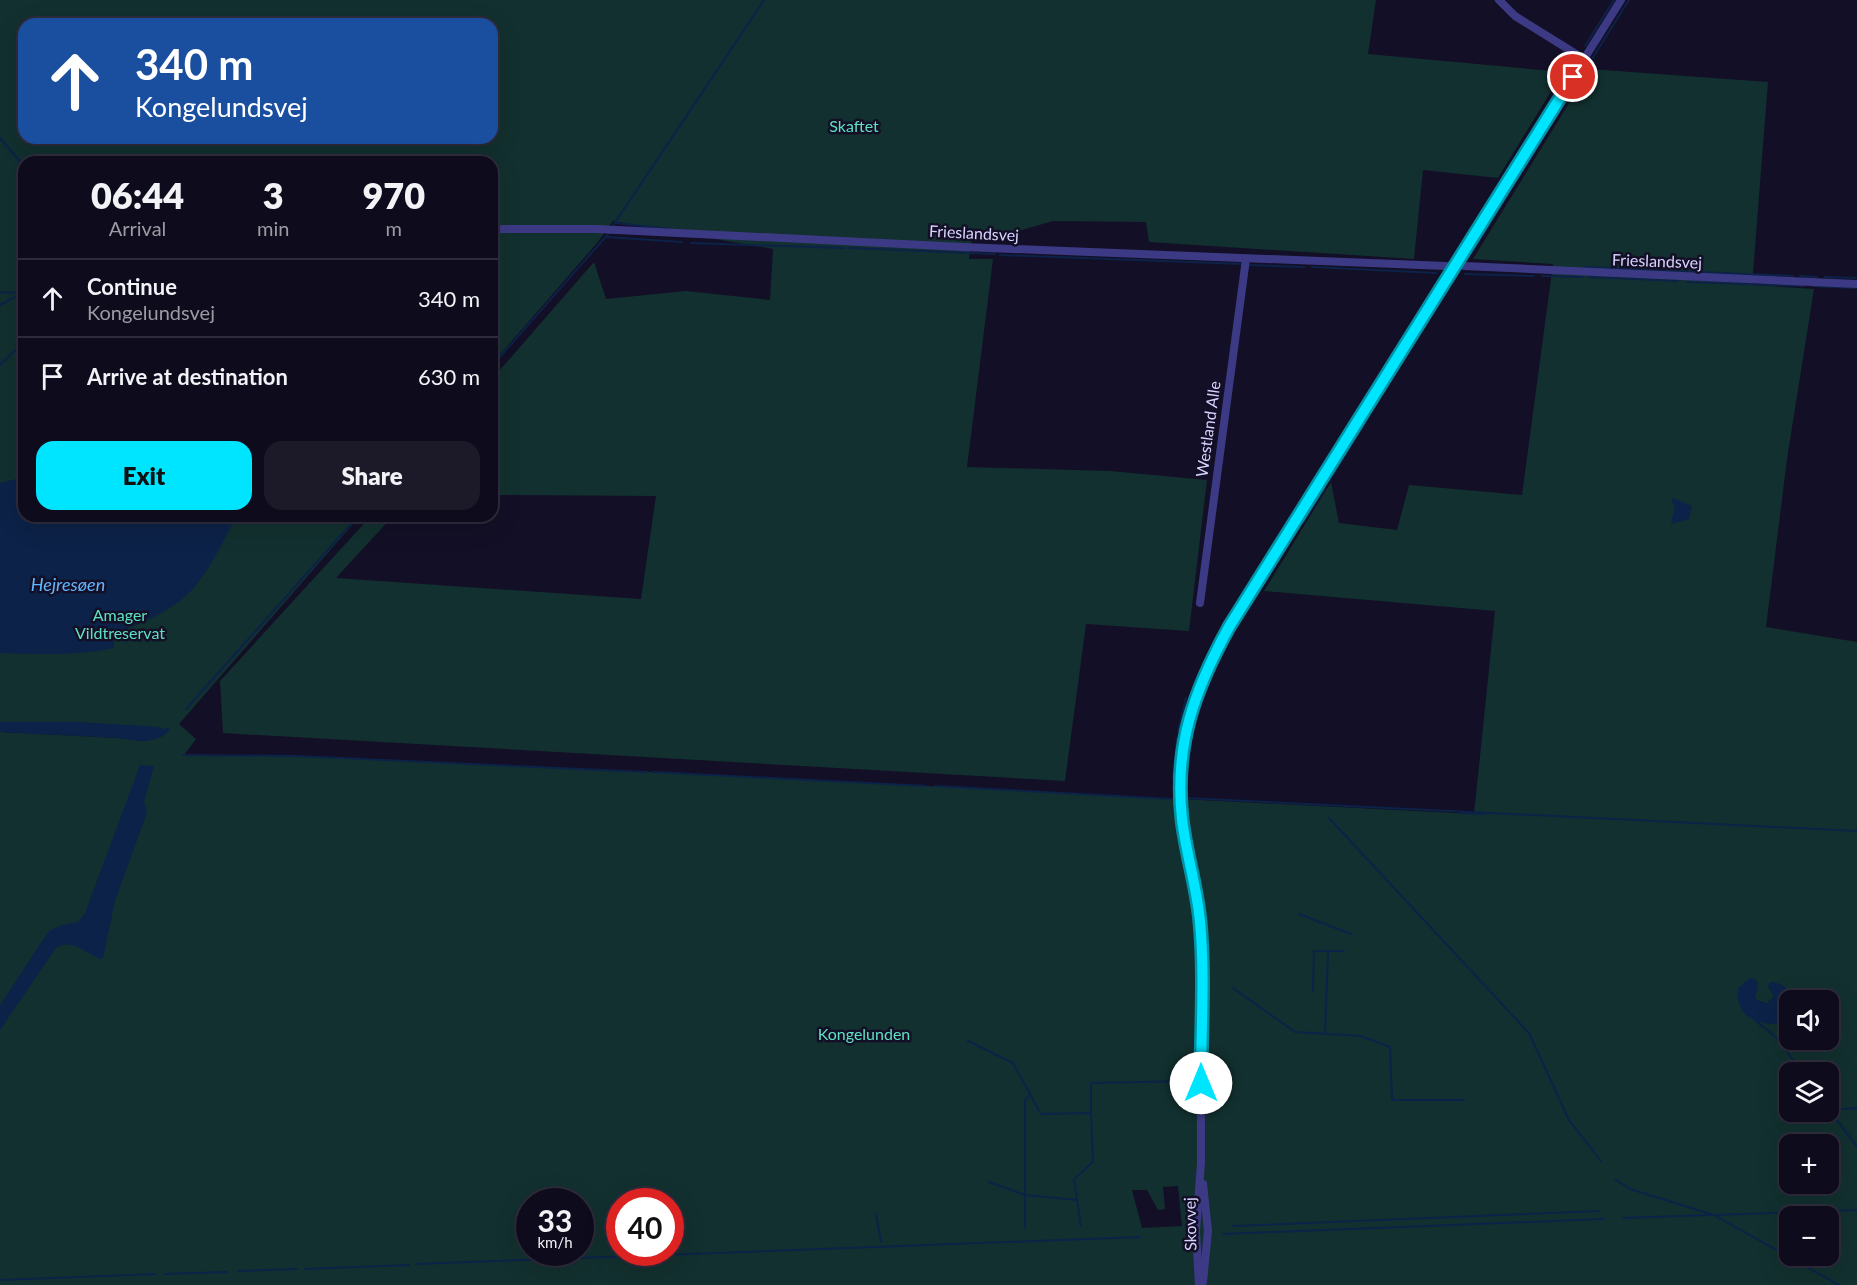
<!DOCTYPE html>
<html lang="en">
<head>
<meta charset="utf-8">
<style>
  body { margin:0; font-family:Lato,sans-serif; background:#1c1929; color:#f1f3f6; height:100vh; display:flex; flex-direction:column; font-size:22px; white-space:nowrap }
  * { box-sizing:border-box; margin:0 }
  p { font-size:20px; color:#9b9ba3 }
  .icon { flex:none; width:33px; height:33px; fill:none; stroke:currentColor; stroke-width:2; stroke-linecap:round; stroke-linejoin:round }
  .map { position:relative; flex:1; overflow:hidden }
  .drawer { position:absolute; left:18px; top:156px; width:480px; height:366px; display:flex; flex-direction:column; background:#0e0b1c; border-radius:18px; box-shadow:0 6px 24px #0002,0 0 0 2px #2e2b3b }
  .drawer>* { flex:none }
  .top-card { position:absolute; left:18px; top:18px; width:480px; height:126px; border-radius:18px; box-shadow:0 6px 24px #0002,0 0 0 2px #2e2b3b; background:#1a4fa0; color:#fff; overflow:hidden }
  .tools { position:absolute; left:1779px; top:990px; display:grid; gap:12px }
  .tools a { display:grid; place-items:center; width:60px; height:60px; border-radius:12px; background:#0e0b1c; box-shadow:0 6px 24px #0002,0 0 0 2px #2e2b3b; font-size:30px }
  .speed { position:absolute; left:516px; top:1188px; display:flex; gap:12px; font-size:30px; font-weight:700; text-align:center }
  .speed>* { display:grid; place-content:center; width:78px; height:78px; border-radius:50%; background:#0e0b1c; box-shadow:0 6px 24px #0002,0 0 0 2px #2e2b3b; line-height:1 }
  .speed small { font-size:15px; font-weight:400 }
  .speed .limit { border:9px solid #d22; background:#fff; color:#111 }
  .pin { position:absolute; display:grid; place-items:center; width:51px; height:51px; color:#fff; margin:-26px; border:3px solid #fff; border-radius:50%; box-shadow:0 2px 6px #0007 }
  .me { position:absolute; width:66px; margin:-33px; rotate:0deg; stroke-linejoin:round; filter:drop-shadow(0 0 4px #0008) }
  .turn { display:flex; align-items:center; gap:21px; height:126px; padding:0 18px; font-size:27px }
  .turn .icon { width:78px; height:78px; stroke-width:2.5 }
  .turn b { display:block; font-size:42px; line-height:51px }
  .eta { display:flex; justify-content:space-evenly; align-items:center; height:102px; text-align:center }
  .eta b { font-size:36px; font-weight:800; line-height:42px }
  .action { display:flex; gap:12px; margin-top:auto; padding:12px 18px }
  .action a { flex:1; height:69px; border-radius:18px; background:#00e5ff; color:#111; font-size:24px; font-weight:800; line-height:69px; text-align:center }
  .action a+a { background:#1c1929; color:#f1f3f6 }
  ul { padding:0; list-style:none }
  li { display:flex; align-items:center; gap:18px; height:78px; padding:0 18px; border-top:2px solid #2e2b3b }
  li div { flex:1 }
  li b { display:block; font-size:22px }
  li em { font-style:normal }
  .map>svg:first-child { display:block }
</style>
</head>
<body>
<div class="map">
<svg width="1857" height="1285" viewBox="0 0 1857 1285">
  <rect width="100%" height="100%" fill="#130f26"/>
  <path fill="#12302f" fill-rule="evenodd" d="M 0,0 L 1376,0 L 1368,54 L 1563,72 L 1498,178 L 1423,170 L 1414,259 L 1149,242 L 1146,222 L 1053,221 L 1015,232 L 973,230 L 969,259 L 993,259 L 967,467 L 1110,471 L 1207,480 L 1189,631 L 1086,624 L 1065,781 L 223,733 L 220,681 L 371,516 L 393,516 L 336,578 L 641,599 L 656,496 L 492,495 L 492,379 L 594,262 L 606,299 L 686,291 L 770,300 L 773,249 L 613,221 L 597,243 L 492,364 L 492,162 L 24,162 L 24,516 L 360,516 L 179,724 L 196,739 L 184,755 L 297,756 L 653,772 L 1474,814 L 1495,611 L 1264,591 L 1331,482 L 1339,523 L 1397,530 L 1409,485 L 1522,495 L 1553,264 L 1473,259 L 1590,69 L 1768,82 L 1752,285 L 1814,289 L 1787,459 L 1766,627 L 1857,642 L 1857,1285 L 0,1285 L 0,732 L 118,738 L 143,741 L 163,736 L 0,731 ZM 24,24 L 492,24 L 492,138 L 24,138 ZM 1744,982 L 1755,992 L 1755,999 L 1767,1004 L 1774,996 L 1768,986 L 1787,991 L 1791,1000 L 1828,1000 L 1828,1040 L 1790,1040 L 1789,1010 L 1786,1017 L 1768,1024 ZM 1790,1072 L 1828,1072 L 1828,1112 L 1790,1112 ZM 1790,1144 L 1828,1144 L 1828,1184 L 1790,1184 ZM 1178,1186 L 1182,1226 L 1142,1228 L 1132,1190 L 1147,1190 L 1158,1210 L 1165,1209 L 1163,1187 ZM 530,1202 L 580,1202 L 580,1252 L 530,1252 ZM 620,1202 L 670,1202 L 670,1252 L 620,1252 ZM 1790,1216 L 1828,1216 L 1828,1256 L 1790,1256 Z"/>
  <g fill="#0c2248">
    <path d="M 24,477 L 24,516 L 237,516 C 221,544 206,581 180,601 C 160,616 136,625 113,635 L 114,648 C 77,656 38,654 0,653 L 0,483 Z"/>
    <path d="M 1673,498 L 1692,506 L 1689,519 L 1671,524 L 1675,506 L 1671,501 Z"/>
    <path d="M 0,722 L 79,722 L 160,727 L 164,730 L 167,727 L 170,730 C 156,745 136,741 118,738 L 0,732 Z"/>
    <path d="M 140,765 L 154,766 L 144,802 L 147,813 L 115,901 L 103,958 L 99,959 C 86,952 70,938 56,948 L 0,1030 L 0,1005 L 48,932 L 59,926 L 78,922 L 85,913 Z"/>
    <path d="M 1750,978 L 1756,980 L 1758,985 L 1755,999 L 1767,1004 L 1774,996 L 1768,986 L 1770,982 C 1797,983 1793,1012 1777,1024 C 1752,1024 1735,1014 1738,988 Z"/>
  </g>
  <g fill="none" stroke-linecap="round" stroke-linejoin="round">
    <g stroke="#0c2248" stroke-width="2">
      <path d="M 1585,46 L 1614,0"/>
      <path d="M 1592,59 L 1629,0"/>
      <path d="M 1536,125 L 1574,64"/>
      <path d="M 1546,132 L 1587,67"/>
      <path d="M 0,138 L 24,166"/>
      <path d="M 616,223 L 670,229"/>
      <path d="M 1474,225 L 1532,131"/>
      <path d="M 612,227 L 764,0"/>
      <path d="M 606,237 L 682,242"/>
      <path d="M 691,243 L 844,248"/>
      <path d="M 849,248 L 995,254"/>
      <path d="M 1000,255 L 1243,264"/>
      <path d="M 1469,257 L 1543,137"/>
      <path d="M 1249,265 L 1304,267"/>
      <path d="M 1312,267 L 1436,273"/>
      <path d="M 1585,267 L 1793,276"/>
      <path d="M 1465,274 L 1534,276"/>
      <path d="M 1542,276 L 1583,277"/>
      <path d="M 1800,276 L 1817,277"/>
      <path d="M 1589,277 L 1678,281"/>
      <path d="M 1825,277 L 1857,278"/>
      <path d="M 1687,282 L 1803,286"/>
      <path d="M 1812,286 L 1857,288"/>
      <path d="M 0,292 L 21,293"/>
      <path d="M 0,305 L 24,292"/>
      <path d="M 1398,345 L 1439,281"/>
      <path d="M 1391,355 L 1394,351"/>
      <path d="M 0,365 L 24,342"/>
      <path d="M 492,366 L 609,233"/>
      <path d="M 1367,395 L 1387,362"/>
      <path d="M 1360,406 L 1364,400"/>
      <path d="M 1353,417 L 1356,412"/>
      <path d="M 1325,462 L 1335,447"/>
      <path d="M 1329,481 L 1365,423"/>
      <path d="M 1302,499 L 1318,473"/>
      <path d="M 1303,523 L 1325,488"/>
      <path d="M 1273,546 L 1296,510"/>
      <path d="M 186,709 L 358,516"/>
      <path d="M 1178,731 L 1186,698"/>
      <path d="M 183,755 L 297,756 L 647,772"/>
      <path d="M 1186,771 L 1196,712"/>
      <path d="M 653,772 L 926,786"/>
      <path d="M 1173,779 L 1177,738"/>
      <path d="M 935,786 L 1171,799"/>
      <path d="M 1186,798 L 1857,831"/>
      <path d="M 1461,813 L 1485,814"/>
      <path d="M 1329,818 L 1529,1033 L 1569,1120 L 1601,1161"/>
      <path d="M 1299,914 L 1351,934"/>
      <path d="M 1328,951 L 1344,951"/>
      <path d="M 1233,988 L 1295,1032 L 1361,1036 L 1390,1047 L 1392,1100 L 1464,1100"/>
      <path d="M 1313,992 L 1314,951 L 1328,951 L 1325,1034"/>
      <path d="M 1756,1021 L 1776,1037 L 1802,1072"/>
      <path d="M 968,1041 L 1013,1063 L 1041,1114 L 1091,1113 L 1091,1083 L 1190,1081"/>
      <path d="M 1828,1108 L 1857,1147"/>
      <path d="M 1830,1110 L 1857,1108"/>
      <path d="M 1615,1179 L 1630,1189 L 1714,1215 L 1839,1285"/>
      <path d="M 989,1182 L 1025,1195 L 1077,1200"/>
      <path d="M 876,1214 L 881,1242"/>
      <path d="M 1716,1215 L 1857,1210"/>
      <path d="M 1623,1218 L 1710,1215"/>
      <path d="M 1081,1226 L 1074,1179 L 1093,1162 L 1091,1113"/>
      <path d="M 1233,1226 L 1599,1211"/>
      <path d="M 1025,1228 L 1025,1100 L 1030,1095"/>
      <path d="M 1223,1234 L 1604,1219"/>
      <path d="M 661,1255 L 1140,1237"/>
      <path d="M 416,1264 L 633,1256"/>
      <path d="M 305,1269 L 409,1265"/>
      <path d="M 238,1271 L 297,1269"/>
      <path d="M 165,1274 L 227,1272"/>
      <path d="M 0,1280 L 156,1274"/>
    </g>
    <g stroke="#3d3a85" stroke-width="8">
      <path d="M 1499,0 L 1515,16 L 1584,59"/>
      <path d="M 492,229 L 597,229 L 963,247 L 1446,266 L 1453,270"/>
      <path d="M 1458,262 L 1464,266 L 1857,284"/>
      <path d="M 1200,603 L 1246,259"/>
      <path d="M 1203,1184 L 1208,1231 L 1203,1282"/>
      <path d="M 1199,1285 L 1196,1231 L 1201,1163 L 1201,925 L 1182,821 L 1181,757 L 1196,693 L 1229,627 L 1621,0"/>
    </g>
  </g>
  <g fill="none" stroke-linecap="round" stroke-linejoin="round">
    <g stroke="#0095a6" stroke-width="15">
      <path id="route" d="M 1201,1083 C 1201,1030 1205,975 1200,922 C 1197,887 1186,854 1182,819 C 1174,745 1194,691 1229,627 L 1573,77"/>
    </g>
    <use href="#route" stroke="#00e5ff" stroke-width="10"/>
  </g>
  <g text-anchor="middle" stroke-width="5" stroke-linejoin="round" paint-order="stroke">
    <g font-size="16" fill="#5fe0c0" stroke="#130f26">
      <text x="854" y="132">Skaftet</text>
      <text x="120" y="621">Amager<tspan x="120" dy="18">Vildtreservat</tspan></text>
      <text x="864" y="1040">Kongelunden</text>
    </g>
    <g font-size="16" fill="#d9d4ff" stroke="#130f26">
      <text transform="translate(974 233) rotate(3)" y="6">Frieslandsvej</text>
      <text transform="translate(1657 261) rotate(2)" y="6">Frieslandsvej</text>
      <text transform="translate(1208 429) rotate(-82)" y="6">Westland Alle</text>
      <text transform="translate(1190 1224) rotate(-91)" y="6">Skovvej</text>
    </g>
    <g font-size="18" font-style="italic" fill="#62b6ff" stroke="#130f26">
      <text x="68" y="591">Hejresøen</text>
    </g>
  </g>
</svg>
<div class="tools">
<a><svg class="icon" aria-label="sound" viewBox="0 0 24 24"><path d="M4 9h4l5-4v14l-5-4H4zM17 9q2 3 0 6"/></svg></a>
<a><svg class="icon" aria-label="layers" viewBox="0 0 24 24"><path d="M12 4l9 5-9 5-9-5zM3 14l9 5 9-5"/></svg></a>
<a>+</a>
<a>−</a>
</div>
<div class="speed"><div>33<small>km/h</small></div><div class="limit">40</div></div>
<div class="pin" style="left:1573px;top:77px;background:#d93025"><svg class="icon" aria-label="arrive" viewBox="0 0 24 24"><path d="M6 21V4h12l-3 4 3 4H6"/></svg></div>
<svg class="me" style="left:1201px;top:1083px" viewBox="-20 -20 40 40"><circle r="19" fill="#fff"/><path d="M0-13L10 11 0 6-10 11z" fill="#00e5ff"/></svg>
<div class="top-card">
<div class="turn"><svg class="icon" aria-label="ahead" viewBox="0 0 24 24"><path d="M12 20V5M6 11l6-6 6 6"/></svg><div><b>340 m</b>Kongelundsvej</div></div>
</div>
<section class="drawer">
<div class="eta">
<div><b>06:44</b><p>Arrival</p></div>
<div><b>3</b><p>min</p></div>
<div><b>970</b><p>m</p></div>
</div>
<ul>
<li><svg class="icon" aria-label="ahead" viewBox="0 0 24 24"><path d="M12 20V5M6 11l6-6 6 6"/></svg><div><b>Continue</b><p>Kongelundsvej</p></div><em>340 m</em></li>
<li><svg class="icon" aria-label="arrive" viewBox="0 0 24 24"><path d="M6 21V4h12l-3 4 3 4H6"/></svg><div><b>Arrive at destination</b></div><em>630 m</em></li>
</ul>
<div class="action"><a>Exit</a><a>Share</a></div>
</section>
</div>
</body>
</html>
